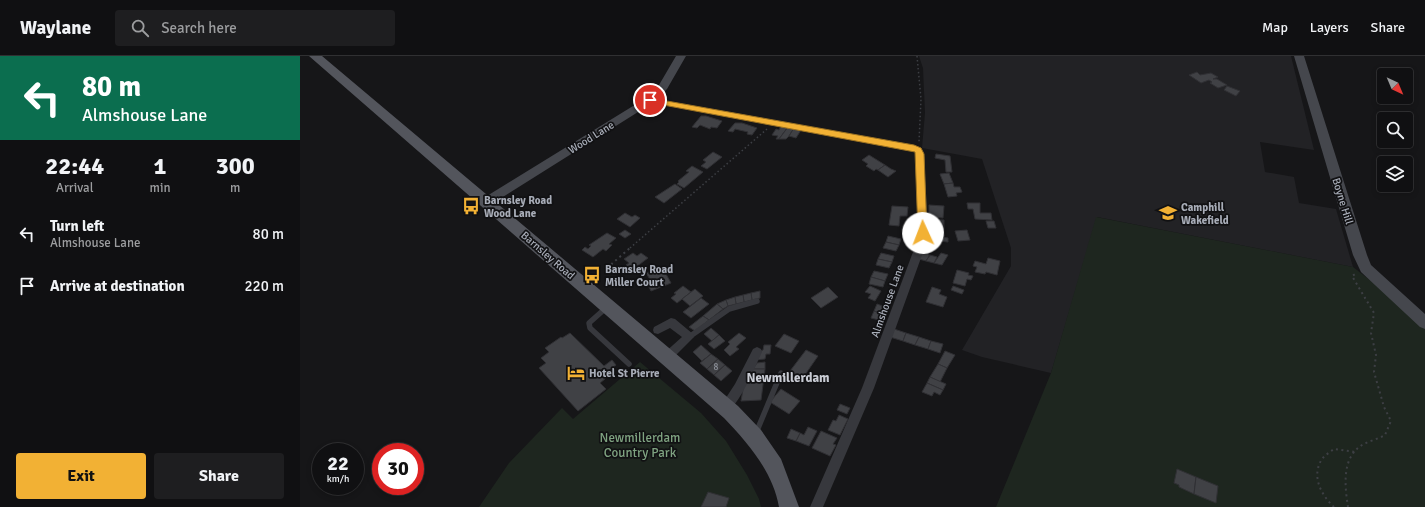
<!DOCTYPE html>
<html lang="en">
<head>
<meta charset="utf-8">
<style>
  body { margin:0; font-family:Signika,sans-serif; background:#1e1e20; color:#f1f3f6; height:100vh; display:flex; flex-direction:column; font-size:15px; white-space:nowrap }
  * { box-sizing:border-box; margin:0 }
  p { font-size:13px; color:#9c9d9f }
  .icon { flex:none; width:22px; height:22px; fill:none; stroke:currentColor; stroke-width:2; stroke-linecap:round; stroke-linejoin:round }
  .map { position:relative; flex:1; overflow:hidden }
  .sheet { display:flex; flex-direction:column; background:#101012; width:300px }
  .sheet>* { flex:none }
  .banner { background:#0b6e4f; color:#fff; overflow:hidden }
  .needle { width:26px; rotate:136deg }
  .tools { position:absolute; left:1077px; top:12px; display:grid; gap:8px }
  .tools a { display:grid; place-items:center; width:36px; height:36px; border-radius:4px; background:#101012; box-shadow:0 2px 6px #0003,0 0 0 1px #303032; font-size:20px }
  .speed { position:absolute; left:12px; top:387px; display:flex; gap:8px; font-size:20px; font-weight:700; text-align:center }
  .speed>* { display:grid; place-content:center; width:52px; height:52px; border-radius:50%; background:#101012; box-shadow:0 2px 6px #0003,0 0 0 1px #303032; line-height:1 }
  .speed small { font-size:10px; font-weight:400 }
  .speed .limit { border:6px solid #d22; background:#fff; color:#111 }
  .pin { position:absolute; display:grid; place-items:center; width:34px; height:34px; color:#fff; margin:-17px; border:2px solid #fff; border-radius:50%; box-shadow:0 1px 4px #0007 }
  .me { position:absolute; width:44px; margin:-22px; rotate:358deg; stroke-linejoin:round; filter:drop-shadow(0 0 3px #0008) }
  .turn { display:flex; align-items:center; gap:14px; height:84px; padding:0 16px; font-size:18px }
  .turn .icon { width:52px; height:52px; stroke-width:2.5 }
  .turn b { display:block; font-size:28px; line-height:34px }
  .eta { display:flex; justify-content:space-evenly; align-items:center; height:68px; text-align:center }
  .eta b { font-size:24px; font-weight:800; line-height:28px }
  .action { display:flex; gap:8px; margin-top:auto; padding:8px 16px }
  .action a { flex:1; height:46px; border-radius:4px; background:#f2b134; color:#111; font-size:16px; font-weight:800; line-height:46px; text-align:center }
  .action a+a { background:#1e1e20; color:#f1f3f6 }
  ul { padding:0; list-style:none }
  li { display:flex; align-items:center; gap:12px; height:52px; padding:0 16px }
  li div { flex:1 }
  li b { display:block; font-size:15px }
  li em { font-style:normal }
  header { display:flex; align-items:center; gap:24px; box-sizing:border-box; height:56px; padding:0 20px; background:#101012; border-bottom:1px solid #303032 }
  header strong { font-size:19px }
  nav { display:flex; gap:22px; margin-inline-start:auto; font-size:14px }
  .search { width:280px; height:36px; background:#1e1e20; display:flex; align-items:center; gap:10px; box-sizing:border-box; padding:0 14px; border-radius:4px; color:#9c9d9f; font-size:15px }
  main { display:flex; flex:1; min-height:0 }
  .map>svg:first-child { display:block }
</style>
</head>
<body>
<header>
<strong>Waylane</strong>
<div class="search"><svg class="icon" aria-label="search" viewBox="0 0 24 24"><circle cx="10" cy="10" r="6"/><path d="M15 15l6 6"/></svg>Search here</div>
<nav><a>Map</a><a>Layers</a><a>Share</a></nav>
</header>
<main>
<section class="sheet">
<div class="banner">
<div class="turn"><svg class="icon" aria-label="left" viewBox="0 0 24 24"><path d="M17 20v-9H6M10 6l-5 5 5 5"/></svg><div><b>80 m</b>Almshouse Lane</div></div>
</div>
<div class="eta">
<div><b>22:44</b><p>Arrival</p></div>
<div><b>1</b><p>min</p></div>
<div><b>300</b><p>m</p></div>
</div>
<ul>
<li><svg class="icon" aria-label="left" viewBox="0 0 24 24"><path d="M17 20v-9H6M10 6l-5 5 5 5"/></svg><div><b>Turn left</b><p>Almshouse Lane</p></div><em>80 m</em></li>
<li><svg class="icon" aria-label="arrive" viewBox="0 0 24 24"><path d="M6 21V4h12l-3 4 3 4H6"/></svg><div><b>Arrive at destination</b></div><em>220 m</em></li>
</ul>
<div class="action"><a>Exit</a><a>Share</a></div>
</section>
<div class="map">
<svg width="1125" height="451" viewBox="0 0 1125 451">
  <rect width="100%" height="100%" fill="#161618"/>
  <path fill="#222225" d="M 619,0 L 991,0 L 1014,94 L 960,86 L 965,116 L 994,121 L 999,147 L 1036,153 L 1053,211 L 797,161 L 751,317 L 682,301 L 662,294 L 711,210 L 711,192 L 682,103 L 622,92 L 625,57 L 623,12 Z"/>
  <g fill="#1e261f">
    <path d="M 796,161 L 1053,211 L 1125,267 L 1125,451 L 696,451 L 751,317 Z"/>
    <path d="M 340,306 L 401,357 L 426,385 L 447,419 L 459,443 L 461,451 L 179,451 L 209,407 L 262,352 L 273,363 Z"/>
  </g>
  <g fill="#404145" stroke="#303034">
    <path d="M 897,16 L 900,19 L 911,17 L 918,21 L 913,23 L 917,23 L 927,29 L 918,32 L 910,27 L 912,26 L 909,24 L 901,27 L 889,19 Z"/>
    <path d="M 927,30 L 940,35 L 936,40 L 924,34 Z"/>
    <path d="M 401,60 L 406,60 L 422,65 L 417,72 L 411,71 L 410,73 L 400,69 L 397,72 L 392,71 Z"/>
    <path d="M 435,67 L 442,67 L 457,72 L 452,79 L 447,78 L 448,76 L 435,73 L 433,76 L 428,75 Z"/>
    <path d="M 481,70 L 488,71 L 479,83 L 476,83 L 478,80 L 472,79 L 476,73 L 479,74 Z"/>
    <path d="M 488,71 L 494,72 L 489,80 L 486,83 L 479,83 Z"/>
    <path d="M 494,72 L 501,74 L 496,82 L 489,80 Z"/>
    <path d="M 413,96 L 422,101 L 407,113 L 401,110 L 406,106 L 403,104 Z"/>
    <path d="M 636,98 L 650,100 L 652,116 L 646,116 L 645,104 L 635,102 Z"/>
    <path d="M 569,99 L 585,109 L 578,114 L 576,113 L 574,115 L 566,110 L 568,108 L 562,104 Z"/>
    <path d="M 585,109 L 591,113 L 596,115 L 588,121 L 578,114 Z"/>
    <path d="M 392,110 L 403,116 L 384,132 L 377,128 L 379,126 L 378,125 L 389,116 L 386,115 Z"/>
    <path d="M 649,117 L 653,127 L 644,128 L 640,118 Z"/>
    <path d="M 653,127 L 654,131 L 660,131 L 662,136 L 656,137 L 657,140 L 648,141 L 644,128 Z"/>
    <path d="M 375,128 L 382,133 L 364,147 L 355,141 Z"/>
    <path d="M 667,147 L 680,147 L 680,157 L 691,157 L 692,164 L 675,163 L 673,153 L 668,153 Z"/>
    <path d="M 629,149 L 644,150 L 643,162 L 629,161 Z"/>
    <path d="M 592,150 L 608,151 L 607,160 L 600,160 L 599,170 L 589,169 Z"/>
    <path d="M 325,157 L 332,161 L 335,159 L 340,162 L 330,171 L 317,163 Z"/>
    <path d="M 629,163 L 644,164 L 644,169 L 629,168 Z"/>
    <path d="M 686,165 L 694,165 L 696,172 L 688,172 Z"/>
    <path d="M 629,168 L 644,169 L 644,175 L 628,173 Z"/>
    <path d="M 628,173 L 644,175 L 644,180 L 628,179 Z"/>
    <path d="M 325,174 L 331,178 L 325,182 L 319,178 Z"/>
    <path d="M 667,174 L 670,184 L 658,185 L 655,175 Z"/>
    <path d="M 307,177 L 316,182 L 309,188 L 312,189 L 306,195 L 303,193 L 293,201 L 282,194 L 285,191 L 288,193 L 291,190 L 289,189 Z"/>
    <path d="M 628,179 L 644,180 L 643,181 L 648,182 L 648,186 L 628,184 Z"/>
    <path d="M 588,180 L 601,183 L 599,189 L 586,186 Z"/>
    <path d="M 586,186 L 599,189 L 596,195 L 583,192 Z"/>
    <path d="M 623,193 L 631,194 L 628,199 L 630,199 L 626,205 L 619,203 Z"/>
    <path d="M 333,197 L 337,200 L 341,197 L 348,202 L 332,214 L 326,209 L 329,207 L 324,203 Z"/>
    <path d="M 581,197 L 594,200 L 592,206 L 578,203 Z"/>
    <path d="M 641,197 L 648,199 L 642,209 L 634,207 Z"/>
    <path d="M 630,199 L 637,201 L 634,207 L 626,205 Z"/>
    <path d="M 688,202 L 700,205 L 697,219 L 686,216 L 685,218 L 675,216 L 677,211 L 673,210 L 675,205 L 686,208 Z"/>
    <path d="M 578,203 L 592,206 L 589,212 L 576,209 Z"/>
    <path d="M 362,211 L 371,227 L 351,235 L 347,227 L 351,225 L 346,217 Z"/>
    <path d="M 657,214 L 669,217 L 668,219 L 673,220 L 671,224 L 667,223 L 665,230 L 653,227 Z"/>
    <path d="M 574,215 L 588,218 L 585,225 L 571,221 Z"/>
    <path d="M 571,221 L 585,225 L 583,231 L 569,228 Z"/>
    <path d="M 383,230 L 391,236 L 377,247 L 371,242 L 376,238 L 374,237 Z"/>
    <path d="M 570,230 L 581,235 L 575,245 L 568,242 L 571,238 L 565,236 Z"/>
    <path d="M 653,230 L 664,234 L 662,238 L 651,234 Z"/>
    <path d="M 528,231 L 538,241 L 521,252 L 511,242 Z"/>
    <path d="M 632,231 L 641,234 L 639,238 L 647,241 L 643,251 L 626,246 Z"/>
    <path d="M 395,233 L 403,240 L 390,250 L 382,243 Z"/>
    <path d="M 460,235 L 460,242 L 452,244 L 451,237 Z"/>
    <path d="M 451,237 L 452,244 L 444,246 L 443,239 Z"/>
    <path d="M 443,239 L 444,246 L 436,248 L 435,241 Z"/>
    <path d="M 435,241 L 436,248 L 428,250 L 426,244 Z"/>
    <path d="M 401,242 L 409,248 L 391,262 L 383,256 Z"/>
    <path d="M 426,244 L 428,250 L 423,253 L 417,248 Z"/>
    <path d="M 417,248 L 423,253 L 409,264 L 403,260 Z"/>
    <path d="M 577,248 L 588,252 L 586,259 L 574,255 Z"/>
    <path d="M 574,255 L 586,259 L 583,265 L 571,262 Z"/>
    <path d="M 403,260 L 409,264 L 395,275 L 389,271 Z"/>
    <path d="M 411,272 L 419,279 L 412,285 L 404,278 Z"/>
    <path d="M 594,273 L 606,277 L 603,285 L 590,281 Z"/>
    <path d="M 270,277 L 304,310 L 312,304 L 316,309 L 308,315 L 311,318 L 300,327 L 306,333 L 278,355 L 239,312 L 246,307 L 241,302 L 249,296 L 245,292 L 261,281 L 262,282 Z"/>
    <path d="M 439,277 L 446,282 L 436,291 L 439,293 L 430,300 L 424,294 L 430,288 L 428,286 Z"/>
    <path d="M 606,277 L 619,281 L 615,289 L 603,285 Z"/>
    <path d="M 484,278 L 499,285 L 491,297 L 475,290 Z"/>
    <path d="M 419,279 L 425,285 L 414,293 L 408,288 Z"/>
    <path d="M 619,281 L 631,285 L 628,293 L 615,289 Z"/>
    <path d="M 631,285 L 643,288 L 640,297 L 628,293 Z"/>
    <path d="M 401,289 L 411,298 L 402,305 L 393,296 Z"/>
    <path d="M 464,289 L 471,289 L 470,298 L 466,298 L 465,303 L 455,304 L 461,295 L 463,294 Z"/>
    <path d="M 506,294 L 518,300 L 500,326 L 487,319 Z"/>
    <path d="M 645,295 L 655,299 L 647,312 L 638,308 Z"/>
    <path d="M 411,298 L 418,303 L 407,313 L 400,307 Z"/>
    <path d="M 418,303 L 425,309 L 414,319 L 407,313 Z"/>
    <path d="M 465,306 L 465,313 L 453,313 L 457,307 Z"/>
    <path d="M 638,308 L 647,312 L 640,326 L 630,321 Z"/>
    <path d="M 425,309 L 432,315 L 421,325 L 414,319 Z"/>
    <path d="M 453,313 L 465,313 L 464,321 L 445,322 Z"/>
    <path d="M 464,321 L 461,344 L 441,345 L 445,322 Z"/>
    <path d="M 630,321 L 646,328 L 643,334 L 627,327 Z"/>
    <path d="M 627,327 L 643,334 L 640,339 L 634,336 L 632,340 L 622,336 Z"/>
    <path d="M 481,333 L 500,345 L 489,358 L 470,346 Z"/>
    <path d="M 540,348 L 550,352 L 547,358 L 537,354 Z"/>
    <path d="M 539,359 L 548,363 L 540,379 L 528,374 L 533,364 L 536,365 Z"/>
    <path d="M 508,371 L 517,375 L 509,390 L 496,385 L 500,377 L 504,379 Z"/>
    <path d="M 491,373 L 500,377 L 496,385 L 487,382 Z"/>
    <path d="M 521,375 L 537,382 L 533,388 L 536,389 L 530,400 L 512,392 Z"/>
    <path d="M 877,413 L 896,421 L 894,438 L 879,431 L 879,429 L 874,427 Z"/>
    <path d="M 896,421 L 918,430 L 916,447 L 894,438 Z"/>
    <path d="M 408,436 L 429,442 L 426,451 L 401,451 Z"/>
  </g>
  <g fill="none" stroke-linecap="round" stroke-linejoin="round">
    <g stroke="#3d3f44" stroke-width="1.5" stroke-dasharray="1.5 2.5" stroke-linecap="butt">
      <path d="M 617,0 L 621,43 L 619,86"/>
      <path d="M 330,192 L 467,73"/>
    </g>
    <g stroke="#3d3f44" stroke-width="2" stroke-dasharray="2 3.5" stroke-linecap="butt">
      <path d="M 307,212 L 331,191"/>
      <path d="M 1034,451 C 1021,439 1011,420 1022,403 C 1025,399 1030,396 1034,393 L 1055,396"/>
      <path d="M 1048,451 C 1045,431 1041,402 1062,389 C 1069,385 1078,383 1085,379 L 1091,365 L 1084,351 L 1074,316 L 1076,299 L 1071,277 L 1074,257 L 1052,220 L 1057,217"/>
    </g>
    <g stroke="#37383d" stroke-width="5.5">
      <path d="M 307,251 L 289,267 L 290,272 L 329,308"/>
      <path d="M 389,281 L 429,253 L 457,245"/>
      <path d="M 456,377 L 481,317"/>
    </g>
    <g fill="#37383d" fill-rule="evenodd">
      <path d="M 347,42 L 614,89 L 621,92 L 624,97 L 628,177 L 626,188 L 574,332 L 523,451 L 510,451 L 562,332 L 616,188 L 618,177 L 616,97 L 612,94 L 350,46 L 346,44 Z"/>
      <path d="M 371,262 L 375,263 L 393,278 L 394,281 L 371,304 L 367,306 L 363,304 L 362,301 L 363,298 L 382,281 L 370,272 L 358,278 L 354,277 L 353,274 L 354,271 Z"/>
      <path d="M 457,291 L 461,293 L 462,296 C 456,309 438,352 426,356 L 422,355 L 420,351 L 435,328 L 453,293 Z"/>
    </g>
    <g fill="#45474d" fill-rule="evenodd">
      <path d="M 376,0 L 386,0 L 367,33 L 354,46 L 190,149 L 186,150 L 182,149 L 180,146 L 182,143 L 346,42 L 359,29 Z"/>
      <path d="M 994,0 L 1004,0 L 1067,199 L 1071,209 L 1125,258 L 1125,273 L 1120,271 L 1061,216 L 1053,199 Z"/>
    </g>
    <path fill="#53555c" fill-rule="evenodd" d="M 9,0 L 22,0 L 438,350 L 461,374 L 481,403 L 499,451 L 479,451 C 473,416 448,387 424,362 Z"/>
  </g>
  <path fill="#f2b134" stroke="#9d7322" d="M 350,42 L 614,89 L 621,92 L 624,98 L 627,177 L 623,180 L 618,177 L 615,96 L 347,46 L 347,43 Z"/>
  <defs>
    <g id="bus-bare" transform="scale(1.38)"><path d="M-5-6H5V4H4V6H2V4H-2V6H-4V4H-5ZM-3.5-4V0h7V-4ZM-3.5 1.2v1.5H-2V1.2ZM2 1.2v1.5H3.5V1.2Z" fill="#f2b134" stroke="#111113" stroke-width="2.5" paint-order="stroke"/></g>
    <g id="university-bare" transform="scale(1.38)"><path d="M0-5L7-2L0 1L-7-2ZM-4 1L0 2.5L4 1V4Q0 6-4 4Z" fill="#f2b134" stroke="#111113" stroke-width="2.5" paint-order="stroke"/></g>
    <g id="hotel-bare" transform="scale(1.38)"><path d="M-6-4.5h1.5V1H6V5H4.5V3h-9V5H-6ZM-4 0a1.8 1.8 0 1 1 3.6 0ZM.5 0V-2.5h3Q6-2.5 6 0Z" fill="#f2b134" stroke="#111113" stroke-width="2.5" paint-order="stroke"/></g>
  </defs>
  <g fill-rule="evenodd">
    <use href="#bus-bare" x="171" y="150"/>
    <use href="#university-bare" x="868" y="157"/>
    <use href="#bus-bare" x="292" y="219"/>
    <use href="#hotel-bare" x="276" y="317"/>
  </g>
  <g text-anchor="middle" stroke-width="3.5" stroke-linejoin="round" paint-order="stroke">
    <g font-size="9" fill="#8e929b">
      <text x="416" y="314">8</text>
    </g>
    <g font-size="11" fill="#a8adb8" stroke="#111113">
      <text transform="translate(291 81) rotate(-32)" y="4">Wood Lane</text>
      <text transform="translate(1043 145) rotate(73)" y="4">Boyne Hill</text>
      <text transform="translate(248 199) rotate(41)" y="4">Barnsley Road</text>
      <text transform="translate(587 245) rotate(-70)" y="4">Almshouse Lane</text>
    </g>
    <g font-size="11" font-weight="bold" fill="#a8adb8" stroke="#111113" text-anchor="start">
      <text x="184" y="148">Barnsley Road<tspan x="184" dy="13">Wood Lane</tspan></text>
      <text x="881" y="155">Camphill<tspan x="881" dy="13">Wakefield</tspan></text>
      <text x="305" y="217">Barnsley Road<tspan x="305" dy="13">Miller Court</tspan></text>
      <text x="289" y="321">Hotel St Pierre</text>
    </g>
    <g font-size="13" font-weight="bold" fill="#c9ccd4" stroke="#111113">
      <text x="488" y="326">Newmillerdam</text>
    </g>
    <g font-size="13" fill="#7fa381" stroke="#111113">
      <text x="340" y="386">Newmillerdam<tspan x="340" dy="15">Country Park</tspan></text>
    </g>
  </g>
</svg>
<div class="tools">
<a><svg class="needle" viewBox="-14 -14 28 28"><path d="M0-13l5 13h-10z" fill="#e53935"/><path d="M0 13l5-13h-10z" fill="#9c9d9f"/></svg></a>
<a><svg class="icon" aria-label="search" viewBox="0 0 24 24"><circle cx="10" cy="10" r="6"/><path d="M15 15l6 6"/></svg></a>
<a><svg class="icon" aria-label="layers" viewBox="0 0 24 24"><path d="M12 4l9 5-9 5-9-5zM3 14l9 5 9-5"/></svg></a>
</div>
<div class="speed"><div>22<small>km/h</small></div><div class="limit">30</div></div>
<div class="pin" style="left:350px;top:44px;background:#d93025"><svg class="icon" aria-label="arrive" viewBox="0 0 24 24"><path d="M6 21V4h12l-3 4 3 4H6"/></svg></div>
<svg class="me" style="left:623px;top:177px" viewBox="-20 -20 40 40"><circle r="19" fill="#fff"/><path d="M0-13L10 11 0 6-10 11z" fill="#f2b134"/></svg>
</div>
</main>
</body>
</html>
